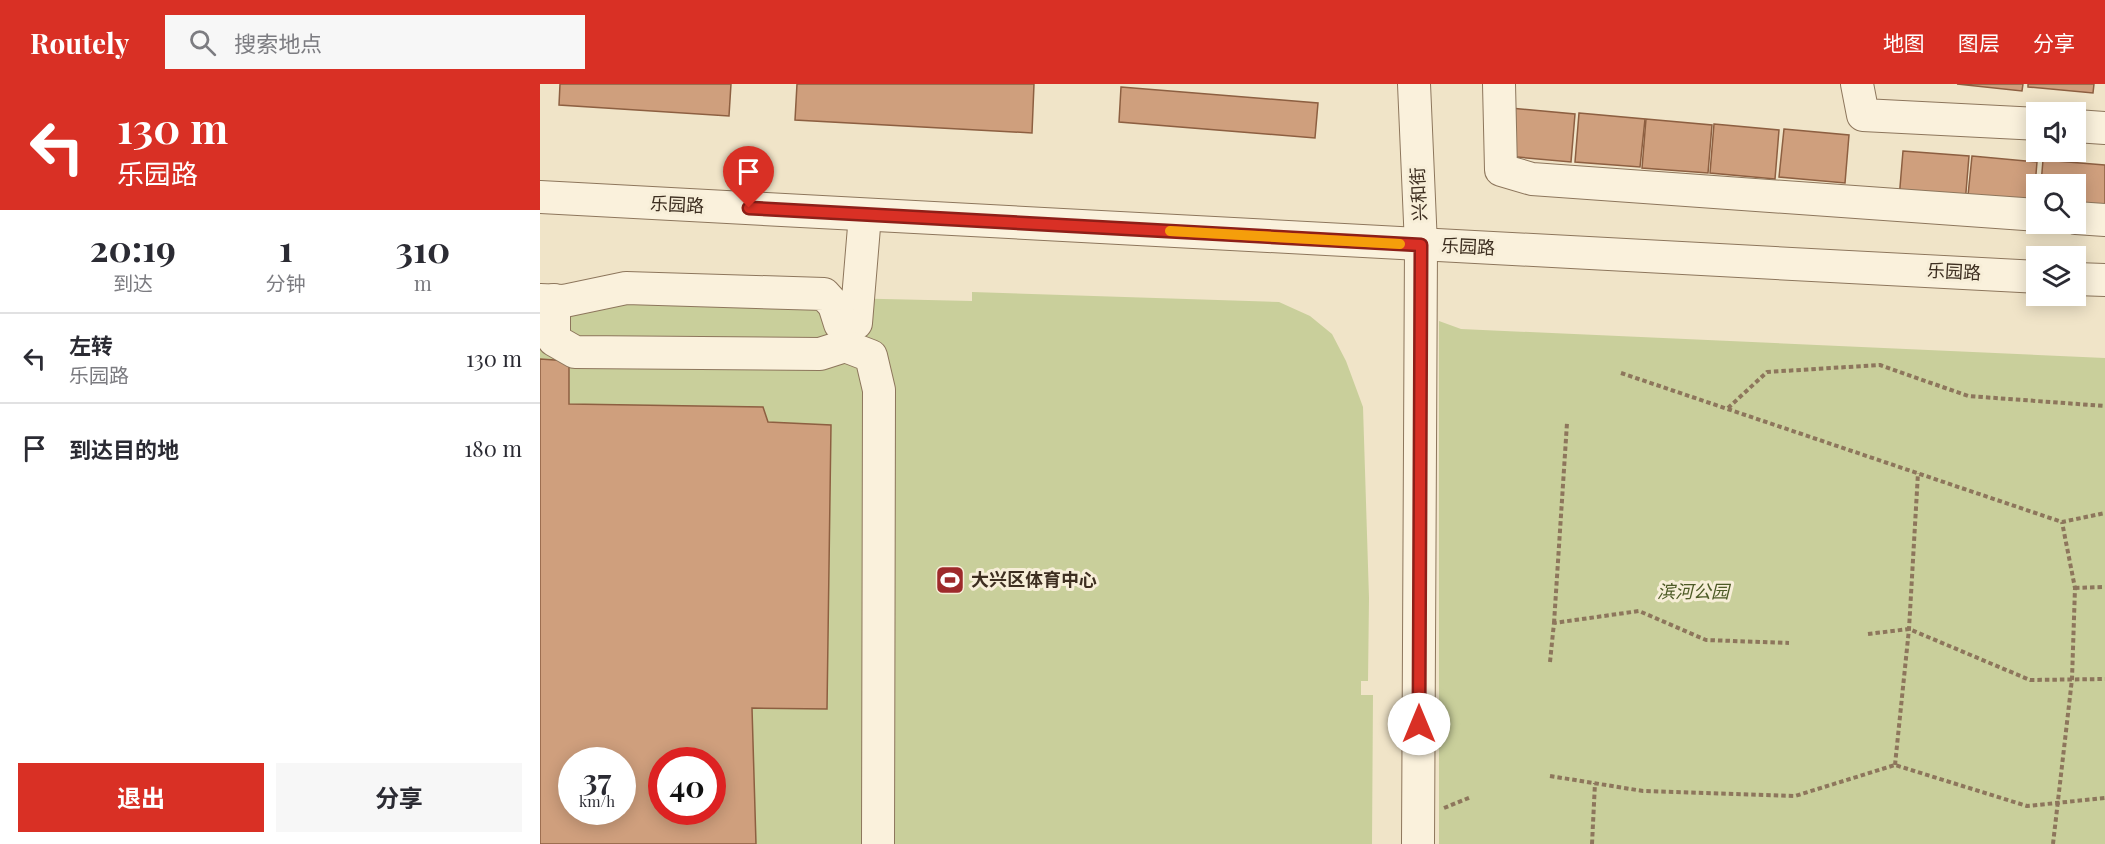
<!DOCTYPE html>
<html lang="zh">
<head>
<meta charset="utf-8">
<style>
  body { margin:0; font-family:"Playfair Display","Noto Sans SC",serif; background:#f7f7f7; color:#2b2b33; height:100vh; display:flex; flex-direction:column; font-size:22px; white-space:nowrap }
  * { box-sizing:border-box; margin:0 }
  p { font-size:20px; color:#7c7c81 }
  .icon { flex:none; width:33px; height:33px; fill:none; stroke:currentColor; stroke-width:2; stroke-linecap:round; stroke-linejoin:round }
  .map { position:relative; flex:1; overflow:hidden }
  .panel { display:flex; flex-direction:column; background:#fff; width:540px }
  .panel>* { flex:none }
  .banner { background:#d93025; color:#fff; overflow:hidden }
  .buttons { position:absolute; left:1486px; top:18px; display:grid; gap:12px }
  .buttons a { display:grid; place-items:center; width:60px; height:60px; border-radius:0px; background:#fff; box-shadow:0 3px 15px #0003; font-size:30px }
  .speed { position:absolute; left:18px; top:663px; display:flex; gap:12px; font-size:30px; font-weight:700; text-align:center }
  .speed>* { display:grid; place-content:center; width:78px; height:78px; border-radius:50%; background:#fff; box-shadow:0 3px 15px #0003; line-height:1 }
  .speed small { font-size:15px; font-weight:400 }
  .speed .limit { border:9px solid #d22; background:#fff; color:#111 }
  .pin { position:absolute; display:grid; place-items:center; width:51px; height:51px; color:#fff; margin:-62px -26px; border-radius:50% 50% 50% 0; rotate:-45deg; box-shadow:0 0 6px #0007 }
  .pin .icon { rotate:45deg }
  .me { position:absolute; width:66px; margin:-33px; rotate:0deg; stroke-linejoin:round; filter:drop-shadow(0 0 4px #0008) }
  .turn { display:flex; align-items:center; gap:21px; height:126px; padding:0 18px; font-size:27px }
  .turn .icon { width:78px; height:78px; stroke-width:2.5 }
  .turn b { display:block; font-size:42px; line-height:51px }
  .eta { display:flex; justify-content:space-evenly; align-items:center; height:102px; text-align:center }
  .eta b { font-size:36px; font-weight:700; line-height:42px }
  .button { display:flex; gap:12px; margin-top:auto; padding:12px 18px }
  .button a { flex:1; height:69px; border-radius:0px; background:#d93025; color:#fff; font-size:24px; font-weight:700; line-height:69px; text-align:center }
  .button a+a { background:#f7f7f7; color:#2b2b33 }
  ul { padding:0; list-style:none }
  li { display:flex; align-items:center; gap:18px; height:90px; padding:0 18px; border-top:2px solid #e1e1e2 }
  li div { flex:1 }
  li b { display:block; font-size:22px }
  li em { font-style:normal }
  header { display:flex; align-items:center; gap:36px; box-sizing:border-box; height:84px; padding:0 30px; background:#d93025; color:#fff }
  header strong { font-size:28px }
  nav { display:flex; gap:33px; margin-inline-start:auto; font-size:21px }
  .search { width:420px; height:54px; background:#f7f7f7; display:flex; align-items:center; gap:15px; box-sizing:border-box; padding:0 21px; border-radius:0px; color:#7c7c81; font-size:22px }
  main { display:flex; flex:1; min-height:0 }
  .map>svg:first-child { display:block }
</style>
</head>
<body>
<header>
<strong>Routely</strong>
<div class="search"><svg class="icon" aria-label="search" viewBox="0 0 24 24"><circle cx="10" cy="10" r="6"/><path d="M15 15l6 6"/></svg>搜索地点</div>
<nav><a>地图</a><a>图层</a><a>分享</a></nav>
</header>
<main>
<section class="panel">
<div class="banner">
<div class="turn"><svg class="icon" aria-label="left" viewBox="0 0 24 24"><path d="M17 20v-9H6M10 6l-5 5 5 5"/></svg><div><b>130 m</b>乐园路</div></div>
</div>
<div class="eta">
<div><b>20:19</b><p>到达</p></div>
<div><b>1</b><p>分钟</p></div>
<div><b>310</b><p>m</p></div>
</div>
<ul>
<li><svg class="icon" aria-label="left" viewBox="0 0 24 24"><path d="M17 20v-9H6M10 6l-5 5 5 5"/></svg><div><b>左转</b><p>乐园路</p></div><em>130 m</em></li>
<li><svg class="icon" aria-label="arrive" viewBox="0 0 24 24"><path d="M6 21V4h12l-3 4 3 4H6"/></svg><div><b>到达目的地</b></div><em>180 m</em></li>
</ul>
<div class="button"><a>退出</a><a>分享</a></div>
</section>
<div class="map">
<svg width="1565" height="760" viewBox="0 0 1565 760">
  <rect width="100%" height="100%" fill="#f0e4c8"/>
  <g fill="#c9cf9b" fill-rule="evenodd">
    <path d="M 0,207 L 432,217 L 432,208 L 739,218 L 770,232 L 792,250 L 806,277 L 823,323 L 829,514 L 828,597 L 821,597 L 821,611 L 833,611 L 832,760 L 0,760 ZM 32,676 L 82,676 L 82,728 L 32,728 ZM 122,676 L 172,676 L 172,728 L 122,728 Z"/>
    <path d="M 899,237 L 921,245 L 1565,274 L 1565,760 L 899,760 Z"/>
  </g>
  <g fill="#cf9f7d" stroke="#8d5f41" stroke-width="1.5" fill-rule="evenodd">
    <path d="M 20,0 L 191,0 L 189,32 L 19,21 Z"/>
    <path d="M 257,0 L 494,0 L 492,49 L 255,36 Z"/>
    <path d="M 1417,0 L 1483,0 L 1482,7 Z"/>
    <path d="M 1488,0 L 1554,0 L 1553,9 L 1488,3 Z"/>
    <path d="M 581,3 L 778,19 L 775,54 L 579,38 Z"/>
    <path d="M 970,24 L 1035,30 L 1031,78 L 966,72 Z"/>
    <path d="M 1039,29 L 1105,35 L 1100,83 L 1035,78 Z"/>
    <path d="M 1106,35 L 1172,41 L 1168,89 L 1102,84 Z"/>
    <path d="M 1174,40 L 1239,46 L 1235,95 L 1170,89 Z"/>
    <path d="M 1244,45 L 1309,51 L 1305,99 L 1239,93 Z"/>
    <path d="M 1363,67 L 1429,72 L 1425,120 L 1359,115 Z"/>
    <path d="M 1432,72 L 1497,78 L 1493,126 L 1427,121 Z"/>
    <path d="M 1503,76 L 1565,81 L 1565,122 L 1536,128 L 1536,100 L 1501,100 Z"/>
    <path d="M 0,275 L 29,277 L 29,320 L 223,323 L 228,338 L 291,341 L 287,625 L 212,624 L 216,760 L 0,760 ZM 32,676 L 82,676 L 82,728 L 32,728 ZM 122,676 L 172,676 L 172,728 L 122,728 Z"/>
  </g>
  <g fill="none" stroke-linecap="round" stroke-linejoin="round">
    <g stroke="#8d765c" stroke-width="34">
      <g id="minor">
        <path d="M 874,0 L 881,161 L 878,760"/>
        <path d="M 959,0 L 961,86 L 992,95 L 1497,131"/>
        <path d="M 1317,0 L 1323,31 L 1497,40"/>
        <path d="M 1536,42 L 1565,44"/>
        <path d="M 0,113 L 1497,193"/>
        <path d="M 1536,134 L 1565,136"/>
        <path d="M 1536,195 L 1565,196"/>
        <path d="M 0,216 L 24,217 L 86,204 L 284,210 L 294,221 L 300,240 L 316,239 L 325,131"/>
        <path d="M 14,216 L 14,256 L 35,268 L 280,270 L 305,262 L 307,240"/>
        <path d="M 305,262 L 331,272 L 339,306 L 338,760"/>
      </g>
    </g>
    <g stroke="#8d765c" stroke-width="4" stroke-dasharray="4.5 3" stroke-linecap="butt">
      <path d="M 1081,289 L 1522,438 L 1565,429"/>
      <path d="M 1188,324 L 1227,288 L 1340,281 L 1428,312 L 1565,322"/>
      <path d="M 1535,504 L 1565,503"/>
      <path d="M 1014,539 L 1027,339"/>
      <path d="M 1328,550 L 1369,545 L 1490,596 L 1565,595"/>
      <path d="M 1010,578 L 1014,539 L 1099,527 L 1166,556 L 1249,559"/>
      <path d="M 1355,681 L 1369,545 L 1378,389"/>
      <path d="M 1010,692 L 1103,707 L 1255,712 L 1355,681 L 1487,722 L 1565,714"/>
      <path d="M 904,724 L 931,713"/>
      <path d="M 1052,760 L 1055,699"/>
      <path d="M 1513,760 L 1532,595 L 1535,504 L 1522,438"/>
    </g>
    <use href="#minor" stroke="#faf1dc" stroke-width="32"/>
  </g>
  <g fill="none" stroke-linecap="round" stroke-linejoin="round">
    <g stroke="#8d1f18" stroke-width="15">
      <path id="route" d="M 209,124 L 881,161 L 879,640"/>
    </g>
    <use href="#route" stroke="#d93025" stroke-width="10"/>
    <path stroke="#f59e0b" stroke-width="10" d="M 630,147 L 860,160"/>
  </g>
  <defs>
    <g id="stadium-square" transform="scale(1.5)"><rect x="-9" y="-9" width="18" height="18" rx="4" fill="#9e2a2b" stroke="#f7eed8"/><path d="M0-5a6.5 5 0 1 0 0 10a6.5 5 0 1 0 0-10ZM-3.5-1.8h7v3.6h-7Z" fill="#fff"/></g>
  </defs>
  <g fill-rule="evenodd">
    <use href="#stadium-square" x="410" y="496"/>
  </g>
  <g text-anchor="middle" stroke-width="6" stroke-linejoin="round" paint-order="stroke">
    <g font-size="18" fill="#3d2e20" stroke="#f7eed8">
      <text transform="translate(879 110) rotate(-93)" y="6">兴和街</text>
      <text transform="translate(137 121) rotate(3)" y="6">乐园路</text>
      <text transform="translate(928 163) rotate(3)" y="6">乐园路</text>
      <text transform="translate(1414 188) rotate(3)" y="6">乐园路</text>
    </g>
    <g font-size="18" font-weight="bold" fill="#3d2e20" stroke="#f7eed8" text-anchor="start">
      <text x="431" y="502">大兴区体育中心</text>
    </g>
    <g font-size="18" font-style="italic" fill="#4d5a26" stroke="#f7eed8">
      <text x="1153" y="514">滨河公园</text>
    </g>
  </g>
</svg>
<div class="buttons">
<a><svg class="icon" aria-label="sound" viewBox="0 0 24 24"><path d="M4 9h4l5-4v14l-5-4H4zM17 9q2 3 0 6"/></svg></a>
<a><svg class="icon" aria-label="search" viewBox="0 0 24 24"><circle cx="10" cy="10" r="6"/><path d="M15 15l6 6"/></svg></a>
<a><svg class="icon" aria-label="layers" viewBox="0 0 24 24"><path d="M12 4l9 5-9 5-9-5zM3 14l9 5 9-5"/></svg></a>
</div>
<div class="speed"><div>37<small>km/h</small></div><div class="limit">40</div></div>
<div class="pin" style="left:209px;top:124px;background:#d93025"><svg class="icon" aria-label="arrive" viewBox="0 0 24 24"><path d="M6 21V4h12l-3 4 3 4H6"/></svg></div>
<svg class="me" style="left:879px;top:640px" viewBox="-20 -20 40 40"><circle r="19" fill="#fff"/><path d="M0-13L10 11 0 6-10 11z" fill="#d93025"/></svg>
</div>
</main>
</body>
</html>
